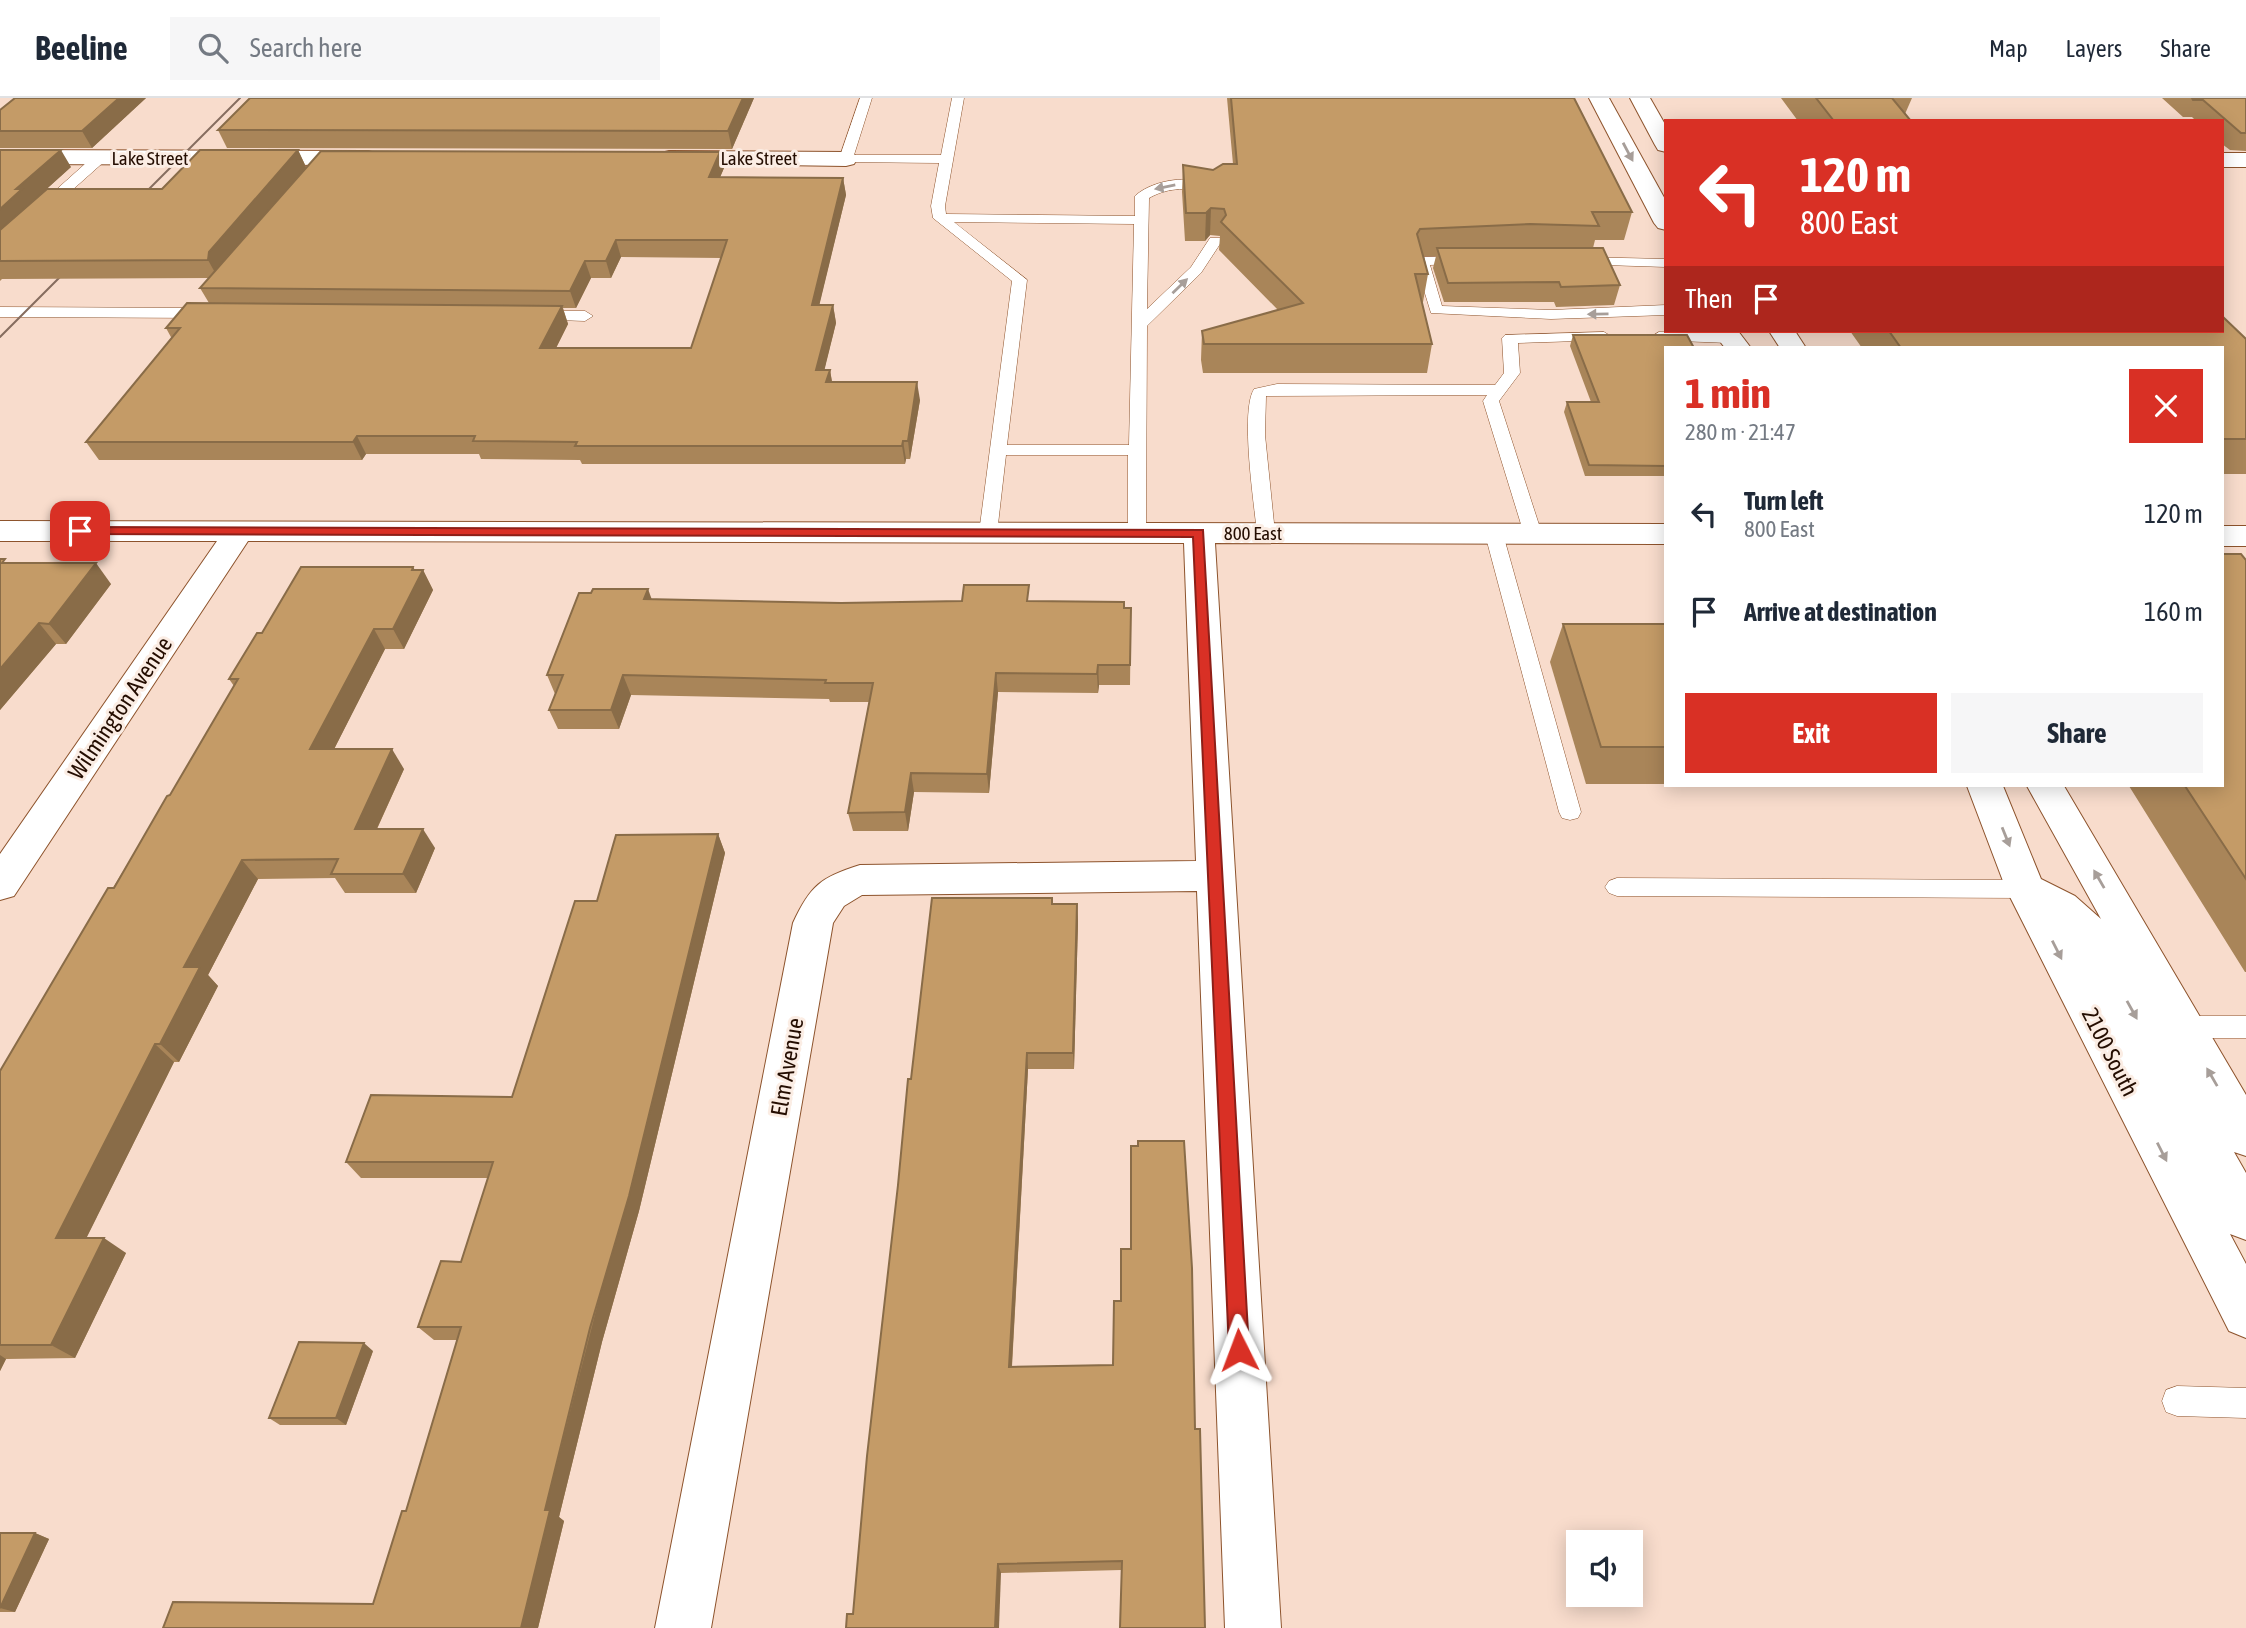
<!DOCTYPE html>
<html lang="en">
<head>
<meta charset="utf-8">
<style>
  body { margin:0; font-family:"Asap Condensed",sans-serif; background:#f6f6f7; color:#1f2937; height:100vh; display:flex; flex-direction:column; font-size:26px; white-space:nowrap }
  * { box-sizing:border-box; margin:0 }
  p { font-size:23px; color:#747a83 }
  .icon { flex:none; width:38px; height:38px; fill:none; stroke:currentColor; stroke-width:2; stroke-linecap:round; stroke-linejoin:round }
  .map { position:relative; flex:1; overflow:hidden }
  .drawer { position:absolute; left:1664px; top:248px; width:560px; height:441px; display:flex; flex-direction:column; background:#fff; border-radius:0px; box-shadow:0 4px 18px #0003 }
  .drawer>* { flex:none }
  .hud { position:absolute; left:1664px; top:21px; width:560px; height:214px; border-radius:0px; box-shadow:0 4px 18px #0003; background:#d93025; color:#fff; overflow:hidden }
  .controls { position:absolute; left:1566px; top:1432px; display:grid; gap:14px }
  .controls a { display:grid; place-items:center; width:77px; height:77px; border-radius:0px; background:#fff; box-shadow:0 4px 18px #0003; font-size:35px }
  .pin { position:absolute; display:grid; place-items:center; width:60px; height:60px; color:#fff; margin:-30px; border-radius:14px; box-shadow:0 4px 10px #0006 }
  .me { position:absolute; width:77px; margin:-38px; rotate:357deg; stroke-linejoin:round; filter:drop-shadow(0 0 5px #0008) }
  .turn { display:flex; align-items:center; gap:24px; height:147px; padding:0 21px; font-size:32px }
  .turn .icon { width:91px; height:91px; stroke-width:2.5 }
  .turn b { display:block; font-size:49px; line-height:60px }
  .then { display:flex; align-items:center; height:66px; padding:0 21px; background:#0003; gap:14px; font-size:26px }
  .round { display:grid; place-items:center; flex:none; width:74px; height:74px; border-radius:0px; background:#f6f6f7 }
  .head { display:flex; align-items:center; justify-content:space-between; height:119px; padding:0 21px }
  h1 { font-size:42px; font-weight:700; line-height:52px; color:#d93025 }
  .button { display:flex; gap:14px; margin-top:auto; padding:14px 21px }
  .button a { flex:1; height:80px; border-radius:0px; background:#d93025; color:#fff; font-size:28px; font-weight:700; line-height:80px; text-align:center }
  .button a+a { background:#f6f6f7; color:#1f2937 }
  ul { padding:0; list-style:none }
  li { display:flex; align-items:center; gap:21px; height:98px; padding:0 21px }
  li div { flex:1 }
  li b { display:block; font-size:26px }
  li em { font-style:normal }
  header { display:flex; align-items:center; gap:42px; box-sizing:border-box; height:98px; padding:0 35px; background:#fff; border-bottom:2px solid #e0e1e3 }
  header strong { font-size:33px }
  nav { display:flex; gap:38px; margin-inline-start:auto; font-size:24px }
  .search { width:490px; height:63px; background:#f6f6f7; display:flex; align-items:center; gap:18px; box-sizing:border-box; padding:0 24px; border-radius:0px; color:#747a83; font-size:26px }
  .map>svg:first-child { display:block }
</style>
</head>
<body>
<header>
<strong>Beeline</strong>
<div class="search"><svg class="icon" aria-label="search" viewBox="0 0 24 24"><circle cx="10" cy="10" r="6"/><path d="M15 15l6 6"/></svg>Search here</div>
<nav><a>Map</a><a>Layers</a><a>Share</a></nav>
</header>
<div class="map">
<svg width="2246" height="1530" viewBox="0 0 2246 1530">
  <rect width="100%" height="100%" fill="#f8dccc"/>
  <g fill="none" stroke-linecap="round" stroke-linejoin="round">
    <g stroke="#8d532c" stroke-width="1">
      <g id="service">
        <path d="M 860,0 L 872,0 L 854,57 L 941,57 L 952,0 L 964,0 L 945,108 L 946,116 L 1135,118 L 1135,98 C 1153,81 1198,74 1218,92 L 1211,96 C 1188,90 1171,88 1149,100 L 1147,211 L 1191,169 L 1210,140 L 1220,140 L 1222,143 L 1201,175 L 1147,228 L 1146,435 L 1143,439 L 1137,441 L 1128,435 L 1128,357 L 1006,357 L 997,435 L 988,441 L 979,435 L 1012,183 L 933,120 L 931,108 L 939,65 L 841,64 L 839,61 ZM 954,124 L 1134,126 L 1129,347 L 1007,347 L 1027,182 Z"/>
        <path d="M 101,55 L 106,56 L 106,62 L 5,152 L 0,153 L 0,142 L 96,56 Z"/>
        <path d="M 1464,158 L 1471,162 L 1469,165 L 1430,167 L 1442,208 L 1551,212 L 1666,207 L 1666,217 L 1551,221 L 1431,215 L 1415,163 L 1422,159 Z"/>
        <path d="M 1579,159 L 1666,161 L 1666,169 L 1574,166 L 1572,163 L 1574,160 Z"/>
        <path d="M 0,209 L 210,210 L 218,215 L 210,220 L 0,219 Z"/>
        <path d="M 535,213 L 585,213 L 593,218 L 585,223 L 530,221 L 527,218 Z"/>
        <path d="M 1604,234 L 1612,239 L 1609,242 L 1518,245 L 1520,275 L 1499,303 L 1542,436 L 1539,440 L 1527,440 L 1524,436 L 1483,303 L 1487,297 L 1266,298 L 1265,337 L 1275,435 L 1266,441 L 1257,435 C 1254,405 1240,313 1254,291 L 1277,286 L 1495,287 L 1504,275 L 1502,240 L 1505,237 Z"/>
        <path d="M 1659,234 L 1729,235 L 1737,240 L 1729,245 L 1654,242 L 1651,239 Z"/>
        <path d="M 1494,430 L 1503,436 L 1581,714 L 1578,720 L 1570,722 L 1562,720 L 1559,714 L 1485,436 Z"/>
        <path d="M 1617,780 L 2026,782 L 2034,785 L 2038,791 L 2034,797 L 2026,800 L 1617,798 L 1609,795 L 1605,789 L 1609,783 Z"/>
        <path d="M 2184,918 L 2246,918 L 2246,940 L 2184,940 L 2175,937 L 2171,929 L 2175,921 Z"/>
        <path d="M 2177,1288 L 2246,1290 L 2246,1320 L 2177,1318 L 2166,1314 L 2162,1303 L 2166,1292 Z"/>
      </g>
    </g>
    <g stroke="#8d532c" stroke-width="2">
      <g id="minor">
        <path d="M 0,52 L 368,53 L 376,55 L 379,60 L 376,65 L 368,67 L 0,66 Z"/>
        <path d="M 669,53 L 846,54 L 854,56 L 857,61 L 854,66 L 846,68 L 661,65 L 658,60 L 661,55 Z"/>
        <rect x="2222" y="55" width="24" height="14"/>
        <path d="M 0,423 L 1666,426 L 1666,446 L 1215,445 L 1281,1530 L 1225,1530 L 1197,793 L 862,797 L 844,808 L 833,825 L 711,1530 L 655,1530 L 793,825 C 810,788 821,779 860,767 L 1196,763 L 1184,445 L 248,443 L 14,798 L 0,802 L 0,756 L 217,443 L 0,443 Z"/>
        <rect x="2222" y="428" width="24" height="20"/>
      </g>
    </g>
    <g stroke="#8d532c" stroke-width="2">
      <g id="secondary">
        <path d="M 1589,0 L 1609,0 L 1666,103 L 1666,132 L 1658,130 L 1654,125 Z"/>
        <path d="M 1630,0 L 1650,0 L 1666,28 L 1666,54 L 1658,52 L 1655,47 Z"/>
        <path d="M 1712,233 L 1738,233 L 1751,250 L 1725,250 Z"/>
        <path d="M 1769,233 L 1795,233 L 1806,250 L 1780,250 Z"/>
        <path d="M 1967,688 L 2003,688 L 2041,781 L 2075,798 L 2101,821 L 2027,688 L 2064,688 L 2246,997 L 2246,1058 L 2234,1054 L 2246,1075 L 2246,1142 L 2230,1136 L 2246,1166 L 2246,1240 L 2229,1233 L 2006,791 Z"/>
      </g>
    </g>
    <use href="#service" fill="#fff" fill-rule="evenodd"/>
    <use href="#minor" fill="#fff" fill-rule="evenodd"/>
    <use href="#secondary" fill="#fff" fill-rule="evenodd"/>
    <g stroke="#866d5f" stroke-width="2">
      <path d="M 136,104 L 240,0"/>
      <path d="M 0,239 L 71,168"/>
    </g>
  </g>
  <g fill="#a98559" fill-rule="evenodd">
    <path d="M 15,0 L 146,0 L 92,50 L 0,50 L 0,12 Z"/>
    <path d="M 754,0 L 732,51 L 227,50 L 218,32 Z"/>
    <path d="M 1227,0 L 1574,0 L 1632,114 L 1624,142 L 1595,142 L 1593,150 L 1620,187 L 1614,207 L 1556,209 L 1554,204 L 1444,204 L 1433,170 L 1436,158 L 1424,158 L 1428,176 L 1423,204 L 1422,204 L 1432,246 L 1427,275 L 1203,275 L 1201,262 L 1202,233 L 1278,212 L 1219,152 L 1220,138 L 1210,137 L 1205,143 L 1185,143 L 1182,94 L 1183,67 L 1213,72 L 1233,66 Z"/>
    <path d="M 1781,0 L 1912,0 L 1905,16 L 1911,23 L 1798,23 Z"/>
    <path d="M 2162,0 L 2246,0 L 2246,53 L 2230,52 L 2222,46 L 2222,23 L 2196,23 L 2192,19 L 2183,19 Z"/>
    <path d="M 0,52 L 71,69 L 31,105 L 162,91 L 298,52 L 306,69 L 720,54 L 724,70 L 720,79 L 843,80 L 846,97 L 819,207 L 833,207 L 836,225 L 824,272 L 830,272 L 832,284 L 920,302 L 910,361 L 906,361 L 905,366 L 582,366 L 580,362 L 481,361 L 479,356 L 366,356 L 362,362 L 99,362 L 86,344 L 172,241 L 166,230 L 209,205 L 200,190 L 209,180 L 2,181 L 0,183 ZM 621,159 L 721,160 L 691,250 L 556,250 L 568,226 L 563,210 L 576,210 L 591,180 L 611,180 Z"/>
    <path d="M 1850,233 L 2222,233 L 2246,241 L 2246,376 L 2222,376 L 2222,250 L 1862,250 Z"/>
    <path d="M 1573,237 L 1666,250 L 1666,378 L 1585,378 L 1564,314 L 1567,304 L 1591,304 L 1570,248 Z"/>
    <path d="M 2246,462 L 2246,874 L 2245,874 L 2129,688 L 2222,688 Z"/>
    <path d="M 8,465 L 111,486 L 66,546 L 56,546 L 0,612 Z"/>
    <path d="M 413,469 L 415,472 L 423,472 L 433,492 L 404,551 L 385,551 L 334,651 L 404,671 L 377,731 L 435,750 L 416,795 L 345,795 L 335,780 L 258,781 L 208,877 L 218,888 L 179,964 L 174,964 L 86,1140 L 126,1155 L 75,1260 L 6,1261 L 0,1273 L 0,973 L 170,697 L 234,588 L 229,581 L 262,535 Z"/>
    <path d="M 652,501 L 841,505 L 1030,503 L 1131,510 L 1130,587 L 1099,587 L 1098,595 L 998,594 L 989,695 L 914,694 L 908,733 L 853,733 L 848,715 L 869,604 L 830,604 L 829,601 L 631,597 L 619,631 L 558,631 L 549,612 L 555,596 L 547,577 Z"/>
    <path d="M 1563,526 L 1666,526 L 1666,686 L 1586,686 L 1550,564 Z"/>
    <path d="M 718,736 L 725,755 L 639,1113 L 602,1244 L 559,1419 L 564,1423 L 538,1530 L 163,1530 L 373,1506 L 406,1413 L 457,1242 L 434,1242 L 418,1229 L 461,1164 L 488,1080 L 361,1080 L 346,1064 L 512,999 L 597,803 Z"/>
    <path d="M 1052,800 L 1052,806 L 1077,806 L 1078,824 L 1074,971 L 1028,971 L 1012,1269 L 1113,1267 L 1121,1203 L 1131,1151 L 1138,1048 L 1121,1472 L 1001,1475 L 853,1516 L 911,981 Z"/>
    <path d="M 373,1253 L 346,1327 L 280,1327 L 269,1320 Z"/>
    <path d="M 0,1435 L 35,1435 L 49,1441 L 15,1514 L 0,1514 Z"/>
  </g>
  <g fill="#896c48">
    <path d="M 119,0 L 146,0 L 92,50 L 82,33 Z"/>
    <path d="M 743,0 L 754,0 L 732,51 L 728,33 Z"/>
    <path d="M 61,52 L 71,69 L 31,105 L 0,138 L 0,111 L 16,91 Z"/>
    <path d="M 298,52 L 306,69 L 218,180 L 208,162 L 209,154 Z"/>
    <path d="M 720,54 L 724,70 L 713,96 L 709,79 Z"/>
    <path d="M 843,80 L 846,97 L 815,225 L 812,207 Z"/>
    <path d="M 1211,110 L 1210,137 L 1205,143 L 1206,115 Z"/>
    <path d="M 616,142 L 621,159 L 611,180 L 606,163 Z"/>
    <path d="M 585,163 L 591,180 L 576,210 L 570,193 Z"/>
    <path d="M 833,207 L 836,225 L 820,290 L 816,272 Z"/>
    <path d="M 562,208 L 568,226 L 547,268 L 540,250 Z"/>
    <path d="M 830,272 L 833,290 L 826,284 Z"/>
    <path d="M 917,284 L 920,302 L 910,361 L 908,343 Z"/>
    <path d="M 357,338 L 366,356 L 362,362 L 353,344 Z"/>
    <path d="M 903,343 L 906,361 L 905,366 L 902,348 Z"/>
    <path d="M 96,465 L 111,486 L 66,546 L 49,526 Z"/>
    <path d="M 413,469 L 419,480 L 423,472 L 433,492 L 404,551 L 393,531 Z"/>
    <path d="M 648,491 L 655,510 L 644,501 Z"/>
    <path d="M 39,525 L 56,546 L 0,612 L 0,571 Z"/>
    <path d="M 374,531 L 385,551 L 324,671 L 310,651 Z"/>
    <path d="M 1098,567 L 1099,587 L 1098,595 L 1097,576 Z"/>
    <path d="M 996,575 L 998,594 L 989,695 L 987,676 Z"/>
    <path d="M 623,577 L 631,597 L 619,631 L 611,612 Z"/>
    <path d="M 392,651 L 404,671 L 368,750 L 355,731 Z"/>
    <path d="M 911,675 L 914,694 L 908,733 L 905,714 Z"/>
    <path d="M 423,731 L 435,750 L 416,795 L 403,776 Z"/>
    <path d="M 718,736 L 725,755 L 639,1113 L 602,1244 L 559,1419 L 564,1423 L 538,1530 L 521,1530 L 545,1412 Z"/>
    <path d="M 242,762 L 258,781 L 208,877 L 218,888 L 179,964 L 160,946 L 184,869 Z"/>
    <path d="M 1077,806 L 1078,824 L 1074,971 L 1073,955 Z"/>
    <path d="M 155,946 L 174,964 L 79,1155 L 56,1140 Z"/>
    <path d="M 1027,955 L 1028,971 L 1011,1282 L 1009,1269 Z"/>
    <path d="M 104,1140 L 126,1155 L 75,1260 L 51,1247 Z"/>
    <path d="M 364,1245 L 373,1253 L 346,1327 L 336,1320 Z"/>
    <path d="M 0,1257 L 6,1261 L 0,1273 Z"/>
    <path d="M 35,1435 L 49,1441 L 15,1514 L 0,1510 Z"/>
    <path d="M 998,1466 L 1001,1475 L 999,1530 L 995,1530 Z"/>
  </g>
  <g fill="#c49b67" stroke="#896c48" stroke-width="2">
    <path d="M 15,0 L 119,0 L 82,33 L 0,33 L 0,12 Z"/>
    <path d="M 250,0 L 743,0 L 728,33 L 218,32 Z"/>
    <path d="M 1231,0 L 1574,0 L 1632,114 L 1592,114 L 1599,128 L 1530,126 L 1420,131 L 1417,136 L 1428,176 L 1415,176 L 1432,246 L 1204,246 L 1202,233 L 1303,205 L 1221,124 L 1226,117 L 1224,111 L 1211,110 L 1206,115 L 1186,115 L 1183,67 L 1213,72 L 1223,66 L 1237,66 Z"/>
    <path d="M 1816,0 L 1892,0 L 1911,23 L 1834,23 Z"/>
    <path d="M 2192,0 L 2246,0 L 2246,35 L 2241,35 L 2203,2 L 2193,2 Z"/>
    <path d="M 0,52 L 61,52 L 16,91 L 22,91 L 0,111 Z"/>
    <path d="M 200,52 L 298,52 L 209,154 L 208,162 L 0,163 L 0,132 L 47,91 L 162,91 Z"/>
    <path d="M 321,53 L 720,54 L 709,79 L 843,80 L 812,207 L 833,207 L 816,272 L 830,272 L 826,284 L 917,284 L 908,343 L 903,343 L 902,348 L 575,348 L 577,344 L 473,343 L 475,338 L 357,338 L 353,344 L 86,344 L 180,230 L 166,230 L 187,205 L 562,208 L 540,250 L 691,250 L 727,142 L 616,142 L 606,163 L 585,163 L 570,193 L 200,190 Z"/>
    <path d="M 1437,150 L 1603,150 L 1620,187 L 1561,189 L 1559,184 L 1448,185 Z"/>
    <path d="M 2222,218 L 2246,241 L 2246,341 L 2222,341 L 2222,250 L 1901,250 L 1889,233 L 2222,233 Z"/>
    <path d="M 1573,237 L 1687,237 L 1694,250 L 1666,250 L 1666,368 L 1589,367 L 1567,304 L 1599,304 Z"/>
    <path d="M 2222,456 L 2241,456 L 2246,462 L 2246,781 L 2185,688 L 2222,688 Z"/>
    <path d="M 0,461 L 5,461 L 2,465 L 96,465 L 49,526 L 39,525 L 0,571 Z"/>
    <path d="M 301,469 L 413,469 L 412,472 L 423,472 L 393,531 L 374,531 L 310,651 L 392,651 L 355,731 L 423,731 L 403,776 L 331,776 L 338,761 L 242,762 L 184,869 L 200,869 L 160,946 L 155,946 L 56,1140 L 104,1140 L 51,1247 L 0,1247 L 0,973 L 108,790 L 114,790 L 167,698 L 170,697 L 238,581 L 229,581 L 257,535 L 262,535 Z"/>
    <path d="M 964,487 L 1029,487 L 1027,503 L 1124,504 L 1124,510 L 1131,510 L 1130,567 L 1098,567 L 1097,576 L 996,575 L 987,676 L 911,675 L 905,714 L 848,715 L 873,585 L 825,585 L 826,582 L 623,577 L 611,612 L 549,612 L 563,577 L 547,577 L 579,495 L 591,495 L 593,491 L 648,491 L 644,501 L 841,505 L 962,503 Z"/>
    <path d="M 1563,526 L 1666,526 L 1666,649 L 1601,649 Z"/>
    <path d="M 718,736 L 629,1098 L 590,1230 L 545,1412 L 550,1412 L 521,1530 L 163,1530 L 173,1504 L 373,1506 L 402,1413 L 406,1413 L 461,1229 L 418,1229 L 441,1163 L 461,1164 L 493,1064 L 346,1064 L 371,997 L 512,999 L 575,803 L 597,803 L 616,737 Z"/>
    <path d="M 932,800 L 1052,800 L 1052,806 L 1077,806 L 1073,955 L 1027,955 L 1009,1269 L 1113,1267 L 1114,1203 L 1121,1203 L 1121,1151 L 1131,1151 L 1131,1048 L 1138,1048 L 1138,1043 L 1184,1043 L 1192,1170 L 1195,1331 L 1200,1331 L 1205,1530 L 1120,1530 L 1122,1463 L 998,1466 L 995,1530 L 846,1530 L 847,1516 L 853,1516 L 867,1358 L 898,1087 L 908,981 L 911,981 Z"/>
    <path d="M 299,1244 L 364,1245 L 336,1320 L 269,1320 Z"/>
    <path d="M 0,1435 L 35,1435 L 0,1510 Z"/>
  </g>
  <defs><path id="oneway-solid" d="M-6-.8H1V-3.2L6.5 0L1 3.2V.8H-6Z" transform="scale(1.75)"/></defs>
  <g fill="#a79e99">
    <use href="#oneway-solid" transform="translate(1628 54) rotate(62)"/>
    <use href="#oneway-solid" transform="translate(1165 89) rotate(169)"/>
    <use href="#oneway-solid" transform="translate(1180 188) rotate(-44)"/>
    <use href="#oneway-solid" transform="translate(1598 216) rotate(179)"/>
    <use href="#oneway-solid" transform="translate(2006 739) rotate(68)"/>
    <use href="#oneway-solid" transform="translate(2099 781) rotate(-120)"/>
    <use href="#oneway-solid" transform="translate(2057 852) rotate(63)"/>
    <use href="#oneway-solid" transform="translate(2132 912) rotate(61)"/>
    <use href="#oneway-solid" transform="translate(2212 979) rotate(-120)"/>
    <use href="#oneway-solid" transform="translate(2162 1054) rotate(63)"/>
  </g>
  <path fill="#d93025" stroke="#8d1f18" stroke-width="2" d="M 80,429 L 1203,432 L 1249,1252 L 1246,1259 L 1239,1262 L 1232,1259 L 1229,1252 L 1193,439 L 75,436 L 75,430 Z"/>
  <g text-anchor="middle" stroke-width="6" stroke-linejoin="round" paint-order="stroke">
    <g font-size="19" fill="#240d01" stroke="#fbede4">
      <text x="150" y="67">Lake Street</text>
      <text x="759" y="67">Lake Street</text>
      <text x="1253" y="442">800 East</text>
    </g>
    <g font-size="23" fill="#240d01" stroke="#fbede4">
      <text transform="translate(120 610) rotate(-56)" y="8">Wilmington Avenue</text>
      <text transform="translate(2110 954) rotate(63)" y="8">2100 South</text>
      <text transform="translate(787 969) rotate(-80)" y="8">Elm Avenue</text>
    </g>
  </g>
</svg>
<div class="controls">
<a><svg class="icon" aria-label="sound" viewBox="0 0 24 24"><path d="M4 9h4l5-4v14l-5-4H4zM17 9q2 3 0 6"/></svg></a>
</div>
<div class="pin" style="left:80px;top:433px;background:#d93025"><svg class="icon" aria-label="arrive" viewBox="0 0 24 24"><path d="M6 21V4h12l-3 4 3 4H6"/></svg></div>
<svg class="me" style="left:1239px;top:1252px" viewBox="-20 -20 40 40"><path d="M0-17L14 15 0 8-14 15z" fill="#d93025" stroke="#fff" stroke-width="4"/></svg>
<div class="hud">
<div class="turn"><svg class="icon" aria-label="left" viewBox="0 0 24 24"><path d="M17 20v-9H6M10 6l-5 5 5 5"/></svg><div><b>120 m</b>800 East</div></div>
<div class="then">Then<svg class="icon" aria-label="arrive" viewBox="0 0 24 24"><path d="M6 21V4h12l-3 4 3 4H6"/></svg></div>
</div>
<section class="drawer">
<div class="head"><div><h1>1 min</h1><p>280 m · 21:47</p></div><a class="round" style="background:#d93025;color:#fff"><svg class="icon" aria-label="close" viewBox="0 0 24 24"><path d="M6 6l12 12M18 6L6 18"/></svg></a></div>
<ul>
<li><svg class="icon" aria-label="left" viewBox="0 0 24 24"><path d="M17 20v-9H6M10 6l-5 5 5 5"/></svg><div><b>Turn left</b><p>800 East</p></div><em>120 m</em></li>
<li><svg class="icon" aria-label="arrive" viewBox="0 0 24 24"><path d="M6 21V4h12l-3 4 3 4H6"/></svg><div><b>Arrive at destination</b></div><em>160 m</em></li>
</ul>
<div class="button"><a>Exit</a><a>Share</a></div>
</section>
</div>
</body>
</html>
